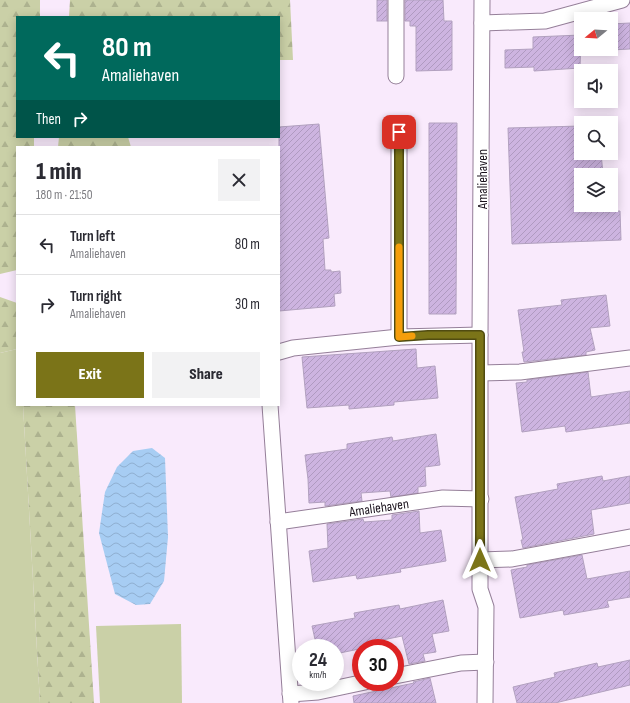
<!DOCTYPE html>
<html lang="en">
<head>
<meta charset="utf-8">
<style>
  body { margin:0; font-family:"Sofia Sans Condensed",sans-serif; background:#f2f2f3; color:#2b2b33; height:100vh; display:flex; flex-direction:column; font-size:15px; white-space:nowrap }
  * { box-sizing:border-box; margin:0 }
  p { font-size:13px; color:#7c7c81 }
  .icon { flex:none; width:22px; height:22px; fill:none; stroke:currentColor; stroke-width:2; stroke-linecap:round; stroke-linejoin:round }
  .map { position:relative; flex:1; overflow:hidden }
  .details { position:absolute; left:16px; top:146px; width:264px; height:260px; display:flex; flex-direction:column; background:#fff; border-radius:0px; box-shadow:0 2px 10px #0003 }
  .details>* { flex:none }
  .banner { position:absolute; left:16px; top:16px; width:264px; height:122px; border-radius:0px; box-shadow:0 2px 10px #0003; background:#00695c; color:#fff; overflow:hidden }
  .needle { width:26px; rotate:252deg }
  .fabs { position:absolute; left:574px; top:12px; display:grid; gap:8px }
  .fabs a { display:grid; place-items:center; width:44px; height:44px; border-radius:0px; background:#fff; box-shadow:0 2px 10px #0003; font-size:20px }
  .speed { position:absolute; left:292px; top:639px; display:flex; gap:8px; font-size:20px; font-weight:700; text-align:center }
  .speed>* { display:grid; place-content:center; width:52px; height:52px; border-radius:50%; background:#fff; box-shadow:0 2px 10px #0003; line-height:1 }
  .speed small { font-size:10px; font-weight:400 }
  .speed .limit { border:6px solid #d22; background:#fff; color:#111 }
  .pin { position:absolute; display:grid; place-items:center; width:34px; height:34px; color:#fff; margin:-17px; border-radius:8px; box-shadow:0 2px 6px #0006 }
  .me { position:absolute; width:44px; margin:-22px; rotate:0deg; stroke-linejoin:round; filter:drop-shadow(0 0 3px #0008) }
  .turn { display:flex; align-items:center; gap:14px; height:84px; padding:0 20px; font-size:18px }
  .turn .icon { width:52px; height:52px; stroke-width:2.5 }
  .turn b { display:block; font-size:28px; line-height:34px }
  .then { display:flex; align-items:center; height:38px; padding:0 20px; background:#0003; gap:8px; font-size:15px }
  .round { display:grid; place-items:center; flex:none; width:42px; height:42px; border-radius:0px; background:#f2f2f3 }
  .overview { display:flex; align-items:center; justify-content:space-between; height:68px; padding:0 20px }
  h1 { font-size:24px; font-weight:800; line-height:30px }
  .primary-button { display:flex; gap:8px; margin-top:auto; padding:8px 20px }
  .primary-button a { flex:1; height:46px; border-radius:0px; background:#7b7418; color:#fff; font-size:16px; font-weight:800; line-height:46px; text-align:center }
  .primary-button a+a { background:#f2f2f3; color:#2b2b33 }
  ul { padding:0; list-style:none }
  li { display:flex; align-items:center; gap:12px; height:60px; padding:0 20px; border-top:1px solid #e1e1e2 }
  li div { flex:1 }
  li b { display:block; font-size:15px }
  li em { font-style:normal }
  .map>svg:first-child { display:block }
</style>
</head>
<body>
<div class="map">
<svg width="630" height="703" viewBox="0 0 630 703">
  <defs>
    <pattern id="forest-firs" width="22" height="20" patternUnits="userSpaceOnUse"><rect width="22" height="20" fill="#cad0a7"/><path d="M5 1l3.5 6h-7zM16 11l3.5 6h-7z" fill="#adb28f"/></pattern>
    <pattern id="water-waves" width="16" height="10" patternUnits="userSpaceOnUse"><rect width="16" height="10" fill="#a7cdf3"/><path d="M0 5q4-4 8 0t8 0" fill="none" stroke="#8fafd0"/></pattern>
    <pattern id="building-hatch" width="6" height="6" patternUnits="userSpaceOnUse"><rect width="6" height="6" fill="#cdb4e0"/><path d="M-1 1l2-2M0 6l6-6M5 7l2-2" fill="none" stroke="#af9ac0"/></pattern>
  </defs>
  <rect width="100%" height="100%" fill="#f9eafc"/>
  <g fill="#cad0a7">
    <path d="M 17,349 L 17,405 L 23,405 L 40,703 L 0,703 L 0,353 Z"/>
    <path d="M 181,624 L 182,703 L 100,703 L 96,626 Z"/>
  </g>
  <g fill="url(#forest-firs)">
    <path d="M 0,0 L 40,0 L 40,17 L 17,17 L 17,137 L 34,137 L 34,147 L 17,147 L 17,270 L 0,274 Z"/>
    <path d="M 70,0 L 290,0 L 293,60 L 279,60 L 279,17 L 69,17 Z"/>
    <path d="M 59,137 L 128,137 L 131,147 L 58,147 Z"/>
    <path d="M 0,297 L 17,303 L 17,349 L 0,353 Z"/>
    <path d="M 23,405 L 75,405 L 94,703 L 40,703 Z"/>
  </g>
  <path fill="url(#water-waves)" d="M 152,448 L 165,458 L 168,537 L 164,581 L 150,604 L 136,605 L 115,594 L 99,533 L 105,492 L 117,467 L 133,451 Z"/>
  <g fill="url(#building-hatch)" stroke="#b2a1bf">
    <rect x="377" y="0" width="10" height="21"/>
    <path d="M 405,0 L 443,0 L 444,21 L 452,21 L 452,70 L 416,71 L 416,26 L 410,26 L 410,21 L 405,21 Z"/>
    <path d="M 630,23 L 630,49 L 611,50 L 611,24 Z"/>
    <path d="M 581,35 L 580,68 L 534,71 L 534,67 L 505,68 L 505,50 L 533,49 L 533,37 Z"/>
    <path d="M 429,123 L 457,123 L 456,314 L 429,314 Z"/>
    <path d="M 319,124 L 329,238 L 323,239 L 325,270 L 331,270 L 331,272 L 340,271 L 341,293 L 334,294 L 335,306 L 279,311 L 279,127 Z"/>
    <path d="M 581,126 L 581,153 L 601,153 L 603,174 L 581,175 L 581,205 L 604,205 L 605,212 L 620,211 L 621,240 L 512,244 L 508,128 Z"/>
    <path d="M 606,295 L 610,326 L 590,328 L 595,350 L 586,352 L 586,355 L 524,362 L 522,352 L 524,352 L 518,310 L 562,305 L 561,300 Z"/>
    <path d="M 416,349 L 417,368 L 435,366 L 438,398 L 394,402 L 394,405 L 349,409 L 349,405 L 307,408 L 302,357 Z"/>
    <path d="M 588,372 L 591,397 L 630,391 L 630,423 L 566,432 L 565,426 L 522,432 L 516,383 L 527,382 L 527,380 Z"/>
    <path d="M 436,434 L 440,465 L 425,467 L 426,486 L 418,487 L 418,493 L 391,497 L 390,491 L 361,493 L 362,501 L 325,506 L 325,502 L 309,503 L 308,479 L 305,455 L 347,449 L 347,444 L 392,437 L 393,441 Z"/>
    <path d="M 602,476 L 603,481 L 630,476 L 630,503 L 591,510 L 594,534 L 523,548 L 521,540 L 523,540 L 515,497 L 558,489 L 557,484 Z"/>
    <path d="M 419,511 L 420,533 L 441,530 L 446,561 L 400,569 L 401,572 L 357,579 L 356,575 L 313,582 L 309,551 L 328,548 L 327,524 L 363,519 L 364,522 L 392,520 L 392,515 Z"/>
    <path d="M 582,555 L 587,579 L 630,571 L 630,597 L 607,601 L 609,607 L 564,615 L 563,610 L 520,618 L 511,570 L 527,567 L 527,565 Z"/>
    <path d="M 443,600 L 449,631 L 432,634 L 436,652 L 423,654 L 425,661 L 409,664 L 402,636 L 363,644 L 364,648 L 335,654 L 335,648 L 317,648 L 312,626 L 355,618 L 354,613 L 399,605 L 400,609 Z"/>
    <path d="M 630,660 L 630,685 L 555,703 L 517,703 L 513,687 L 555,677 L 554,673 L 597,663 L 598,667 Z"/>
    <path d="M 430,678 L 436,703 L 354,703 L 353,696 L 414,683 L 413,682 Z"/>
  </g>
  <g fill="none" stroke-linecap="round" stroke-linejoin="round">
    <g stroke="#957f99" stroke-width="17">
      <g id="minor">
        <path d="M 482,0 L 480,335 L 480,589 L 486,607 L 485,703"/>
        <path d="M 482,23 L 545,21 L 622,0"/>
        <path d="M 396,76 L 396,0"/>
        <path d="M 399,337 L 399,132"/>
        <path d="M 279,352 L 293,348 L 399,337 L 480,335"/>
        <path d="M 481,373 L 520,372 L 630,358"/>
        <path d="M 270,405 L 291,703"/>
        <path id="s1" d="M 278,522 L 443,498 L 481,499"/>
        <path d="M 480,560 L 512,559 L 630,537"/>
        <path d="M 395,676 L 461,663 L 486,662"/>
        <path d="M 290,694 L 318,692 L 365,682"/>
      </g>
    </g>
    <use href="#minor" stroke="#fff" stroke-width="15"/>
  </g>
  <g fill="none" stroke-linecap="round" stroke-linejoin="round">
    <g stroke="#504b10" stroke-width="10">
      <path id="route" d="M 399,132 L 399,337 L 428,335 L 480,335 L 480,560"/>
    </g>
    <use href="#route" stroke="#7b7418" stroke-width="7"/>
    <path stroke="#f59e0b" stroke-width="7" d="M 399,247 L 399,337 L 412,336"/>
  </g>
  <g text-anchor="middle" stroke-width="3" stroke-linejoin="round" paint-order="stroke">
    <g font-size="14" fill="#1a121c" stroke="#fff">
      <text transform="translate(482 179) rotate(-90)" y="5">Amaliehaven</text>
      <text dy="5" stroke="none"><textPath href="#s1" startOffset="102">Amaliehaven</textPath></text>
    </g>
  </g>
</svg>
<div class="fabs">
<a><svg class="needle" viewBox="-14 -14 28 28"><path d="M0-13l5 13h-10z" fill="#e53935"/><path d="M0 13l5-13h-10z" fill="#7c7c81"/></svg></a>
<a><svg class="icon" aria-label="sound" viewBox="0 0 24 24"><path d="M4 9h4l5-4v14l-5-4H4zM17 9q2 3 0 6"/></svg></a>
<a><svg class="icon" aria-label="search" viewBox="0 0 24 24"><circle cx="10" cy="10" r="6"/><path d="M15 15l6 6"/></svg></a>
<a><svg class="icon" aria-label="layers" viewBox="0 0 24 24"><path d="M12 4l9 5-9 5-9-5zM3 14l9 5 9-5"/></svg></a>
</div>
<div class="speed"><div>24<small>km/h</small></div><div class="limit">30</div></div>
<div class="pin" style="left:399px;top:132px;background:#d93025"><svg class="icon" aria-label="arrive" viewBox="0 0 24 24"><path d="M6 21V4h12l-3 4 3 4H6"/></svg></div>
<svg class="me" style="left:480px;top:560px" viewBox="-20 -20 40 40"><path d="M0-17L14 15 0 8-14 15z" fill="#7b7418" stroke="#fff" stroke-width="4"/></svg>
<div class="banner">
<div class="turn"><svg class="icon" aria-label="left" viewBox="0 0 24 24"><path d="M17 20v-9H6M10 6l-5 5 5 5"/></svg><div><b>80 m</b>Amaliehaven</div></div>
<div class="then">Then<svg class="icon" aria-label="right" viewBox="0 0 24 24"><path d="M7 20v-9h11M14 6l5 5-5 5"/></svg></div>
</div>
<section class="details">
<div class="overview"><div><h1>1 min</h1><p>180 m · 21:50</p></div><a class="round"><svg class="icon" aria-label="close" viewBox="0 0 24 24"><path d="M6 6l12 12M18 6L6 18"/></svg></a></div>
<ul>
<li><svg class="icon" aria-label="left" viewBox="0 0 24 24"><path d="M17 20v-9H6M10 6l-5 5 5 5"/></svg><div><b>Turn left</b><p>Amaliehaven</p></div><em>80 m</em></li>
<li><svg class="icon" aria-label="right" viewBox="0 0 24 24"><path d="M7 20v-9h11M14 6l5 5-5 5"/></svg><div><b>Turn right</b><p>Amaliehaven</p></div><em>30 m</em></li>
</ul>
<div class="primary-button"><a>Exit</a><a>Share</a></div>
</section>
</div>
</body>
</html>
